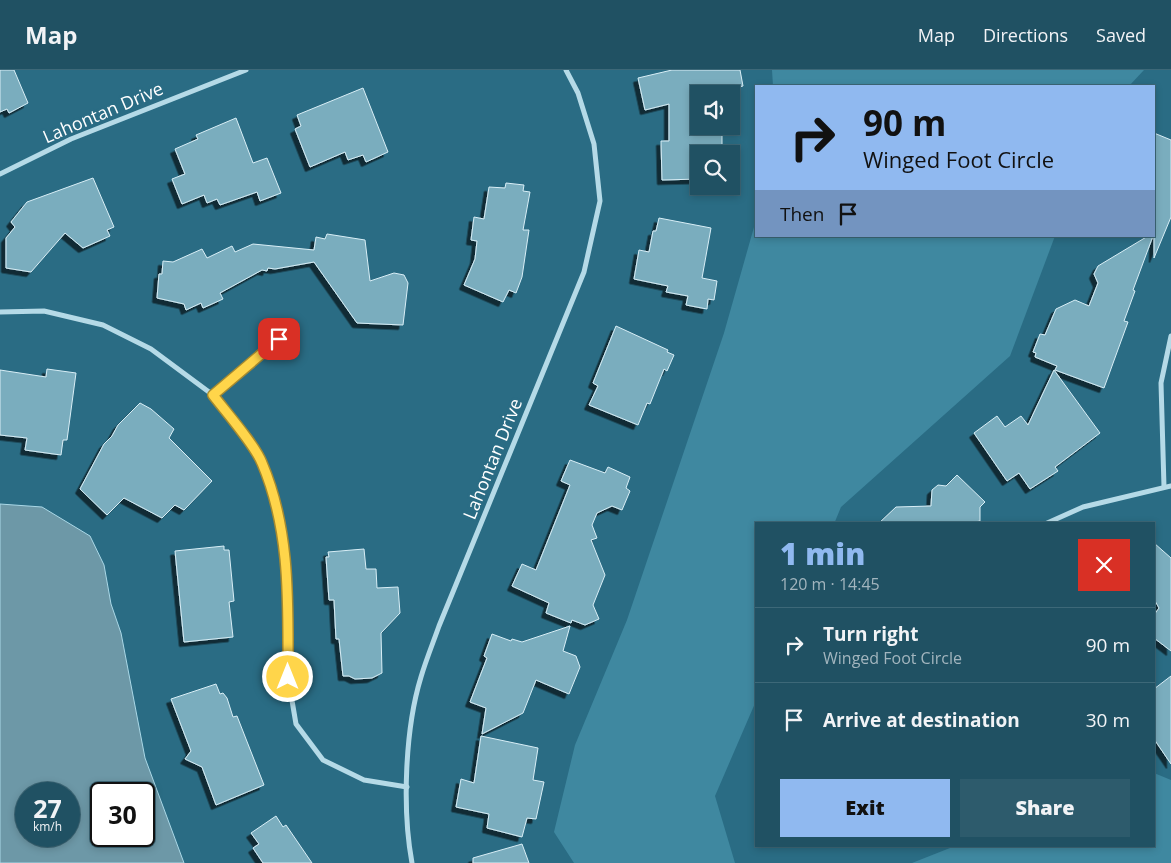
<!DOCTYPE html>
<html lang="en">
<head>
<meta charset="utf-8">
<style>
  body { margin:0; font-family:"Open Sans",sans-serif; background:#2d5b6c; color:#f1f3f6; height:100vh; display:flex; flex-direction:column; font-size:19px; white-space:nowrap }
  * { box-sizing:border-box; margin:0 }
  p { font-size:16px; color:#a2b5be }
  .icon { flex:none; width:28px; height:28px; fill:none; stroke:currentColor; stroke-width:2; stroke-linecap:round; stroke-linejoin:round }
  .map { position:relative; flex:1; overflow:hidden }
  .panel { position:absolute; left:755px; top:452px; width:400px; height:325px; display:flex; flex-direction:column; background:#205163; border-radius:0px; box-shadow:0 2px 8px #0003,0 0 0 1px #3d6878 }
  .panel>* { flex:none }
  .hud { position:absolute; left:755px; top:15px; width:400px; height:152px; border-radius:0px; box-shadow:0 2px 8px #0003,0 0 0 1px #3d6878; background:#90b9f0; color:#111; overflow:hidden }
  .tools { position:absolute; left:690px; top:15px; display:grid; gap:10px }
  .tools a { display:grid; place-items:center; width:50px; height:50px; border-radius:0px; background:#205163; box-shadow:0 2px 8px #0003,0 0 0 1px #3d6878; font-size:25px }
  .speed { position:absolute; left:15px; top:712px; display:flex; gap:10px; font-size:25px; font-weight:700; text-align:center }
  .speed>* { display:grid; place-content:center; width:65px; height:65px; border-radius:50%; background:#205163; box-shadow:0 2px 8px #0003,0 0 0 1px #3d6878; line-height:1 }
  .speed small { font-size:12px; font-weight:400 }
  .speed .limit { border:2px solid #111; border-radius:8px; background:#fff; color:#111 }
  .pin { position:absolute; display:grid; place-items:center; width:42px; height:42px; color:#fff; margin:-21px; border-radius:10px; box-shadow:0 2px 8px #0006 }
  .me { position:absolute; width:55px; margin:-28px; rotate:0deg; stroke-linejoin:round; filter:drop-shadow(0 0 4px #0008) }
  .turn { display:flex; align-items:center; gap:18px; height:105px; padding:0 25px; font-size:22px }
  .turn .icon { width:65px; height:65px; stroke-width:2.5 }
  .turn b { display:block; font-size:35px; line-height:42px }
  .then { display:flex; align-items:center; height:48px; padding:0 25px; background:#0003; gap:10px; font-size:19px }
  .round { display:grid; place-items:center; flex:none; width:52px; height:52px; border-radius:0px; background:#2d5b6c }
  .overview { display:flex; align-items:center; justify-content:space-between; height:85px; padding:0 25px }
  h1 { font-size:30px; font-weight:800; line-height:38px; color:#90b9f0 }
  .action { display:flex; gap:10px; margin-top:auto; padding:10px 25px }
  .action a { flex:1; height:58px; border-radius:0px; background:#90b9f0; color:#111; font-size:20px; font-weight:800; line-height:58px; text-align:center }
  .action a+a { background:#2d5b6c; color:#f1f3f6 }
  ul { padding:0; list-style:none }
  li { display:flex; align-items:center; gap:15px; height:75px; padding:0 25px; border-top:1px solid #3d6878 }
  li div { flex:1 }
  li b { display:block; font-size:19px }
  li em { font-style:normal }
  header { display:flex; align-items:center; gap:30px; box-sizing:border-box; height:70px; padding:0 25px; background:#205163; border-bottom:1px solid #3d6878 }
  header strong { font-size:24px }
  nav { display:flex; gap:28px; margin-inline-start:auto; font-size:18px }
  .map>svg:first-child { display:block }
</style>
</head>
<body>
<header>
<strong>Map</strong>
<nav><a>Map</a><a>Directions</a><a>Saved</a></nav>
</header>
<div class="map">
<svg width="1171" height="793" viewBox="0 0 1171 793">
  <defs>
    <filter id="shadow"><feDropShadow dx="-4.5" dy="4.5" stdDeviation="0" flood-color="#0009"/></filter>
  </defs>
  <rect width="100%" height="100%" fill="#2a6c84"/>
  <g fill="#3f88a0">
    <path d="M 772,0 L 1144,0 L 1129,16 L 773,16 Z"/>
    <path d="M 756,150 L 756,166 L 1055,166 L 1010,286 L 841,437 L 834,454 L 756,454 L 756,631 L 715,726 L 735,793 L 574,793 L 554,762 L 575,675 L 627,550 L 724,263 Z"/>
    <path d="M 1154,703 L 1171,710 L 1171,793 L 912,793 L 955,776 L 1154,776 Z"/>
  </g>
  <path fill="#6d98a7" stroke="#aad8e7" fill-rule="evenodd" d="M 0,434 L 42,437 L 90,466 L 104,495 L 111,534 L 121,563 L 145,688 L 184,793 L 0,793 ZM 26,724 L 69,724 L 69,766 L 26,766 ZM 101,724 L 144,724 L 144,766 L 101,766 Z"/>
  <g fill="#7aadbe" stroke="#d8eef6" filter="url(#shadow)">
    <path d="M 0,0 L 14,0 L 28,33 L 9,43 L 7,39 L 0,42 Z"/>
    <path d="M 672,0 L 740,0 L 743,16 L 711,24 L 699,24 L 699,27 L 690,29 L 691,65 L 722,65 L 722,84 L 699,84 L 699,109 L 662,110 L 661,71 L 669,71 L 669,34 L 645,40 L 638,8 Z"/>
    <path d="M 363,18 L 388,82 L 366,92 L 363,85 L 348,90 L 345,82 L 310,97 L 295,59 L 301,56 L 297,45 Z"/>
    <path d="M 236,48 L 253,93 L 267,88 L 281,123 L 260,131 L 257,122 L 220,135 L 217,129 L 207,133 L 204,125 L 182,134 L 172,109 L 185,104 L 175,79 L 198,69 L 196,65 Z"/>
    <path d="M 1154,63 L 1171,70 L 1171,147 L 1154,188 Z"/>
    <path d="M 93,108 L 114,157 L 107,160 L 110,166 L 83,178 L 65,163 L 31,202 L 6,198 L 6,168 L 15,157 L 11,152 L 27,132 Z"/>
    <path d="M 506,113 L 524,115 L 523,121 L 530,122 L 523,160 L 529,160 L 522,207 L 516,223 L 509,220 L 503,232 L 464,215 L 475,189 L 477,171 L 471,170 L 474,147 L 484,149 L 489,117 L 505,118 Z"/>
    <path d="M 659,148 L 711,158 L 702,208 L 717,211 L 714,230 L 708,229 L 707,239 L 686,235 L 688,226 L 666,222 L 668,216 L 634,209 L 639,180 L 649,182 L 653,161 L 656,161 Z"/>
    <path d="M 327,164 L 365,170 L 370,211 L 394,203 L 404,205 L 408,213 L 403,255 L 357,253 L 314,192 L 275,199 L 268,198 L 267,201 L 262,200 L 220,223 L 223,229 L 203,238 L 201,233 L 186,240 L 184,234 L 157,228 L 159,204 L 162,204 L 163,191 L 173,192 L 202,179 L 207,188 L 232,176 L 235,182 L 253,174 L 314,180 L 316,167 L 325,169 Z"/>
    <path d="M 1148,166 L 1153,166 L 1133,220 L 1135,221 L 1124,251 L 1128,252 L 1104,318 L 1055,300 L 1057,296 L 1035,287 L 1036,283 L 1033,282 L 1040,264 L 1045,265 L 1056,239 L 1075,230 L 1089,236 L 1098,213 L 1094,204 L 1098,196 Z"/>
    <path d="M 616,256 L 668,280 L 667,282 L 674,285 L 667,301 L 664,299 L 650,334 L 647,333 L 638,355 L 589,335 L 598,316 L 593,313 Z"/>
    <path d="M 47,299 L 76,303 L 67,370 L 63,370 L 61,385 L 25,380 L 27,368 L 0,365 L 0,300 L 46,307 Z"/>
    <path d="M 1054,300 L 1100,363 L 1055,397 L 1058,401 L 1030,419 L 1019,403 L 1007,411 L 974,363 L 997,346 L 1005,357 L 1021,346 L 1028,355 Z"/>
    <path d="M 140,333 L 151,339 L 174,359 L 169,368 L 212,411 L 184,440 L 175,435 L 162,448 L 124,428 L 107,445 L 80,419 L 104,374 L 112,366 L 118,355 Z"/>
    <path d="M 570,390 L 605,403 L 608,397 L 630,407 L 626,418 L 630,421 L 622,440 L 612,436 L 597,443 L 592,455 L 597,468 L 591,470 L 605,505 L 593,535 L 599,549 L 585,555 L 572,550 L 571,553 L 546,543 L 549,533 L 512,516 L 522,494 L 536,500 L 570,415 L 561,411 Z"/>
    <path d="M 957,405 L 985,432 L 980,437 L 980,451 L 963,454 L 878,454 L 896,437 L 931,436 L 932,420 L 938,415 L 946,416 Z"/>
    <path d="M 1154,473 L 1171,488 L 1171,581 L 1154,568 L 1154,545 L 1159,538 L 1154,529 Z"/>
    <path d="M 224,476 L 224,480 L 229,480 L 234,531 L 229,532 L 233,567 L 184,572 L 175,481 Z"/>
    <path d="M 364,479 L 366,499 L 376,499 L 377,518 L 398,517 L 400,543 L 381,563 L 382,603 L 372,608 L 355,609 L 349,606 L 343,606 L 339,569 L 336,569 L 334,530 L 329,530 L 326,487 L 329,487 L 328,482 Z"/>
    <path d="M 570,556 L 563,581 L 576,586 L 580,597 L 569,624 L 536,610 L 523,643 L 482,664 L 486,638 L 470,632 L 487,588 L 484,586 L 492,564 L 511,571 L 512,569 L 522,572 Z"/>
    <path d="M 1171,606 L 1171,694 L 1154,669 L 1154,619 Z"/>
    <path d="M 216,614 L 220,624 L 223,623 L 227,628 L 233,647 L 237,646 L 264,715 L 216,735 L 202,697 L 185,689 L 191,681 L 171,629 Z"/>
    <path d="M 481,666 L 538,678 L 533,710 L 544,712 L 536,749 L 527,748 L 522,767 L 487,758 L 489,744 L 456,737 L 461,709 L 474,713 Z"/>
    <path d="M 276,746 L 283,757 L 286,755 L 312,793 L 263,793 L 253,778 L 259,774 L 251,763 Z"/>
    <path d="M 522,774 L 529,793 L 473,793 L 473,788 Z"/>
  </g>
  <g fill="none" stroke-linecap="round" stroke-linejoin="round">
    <g stroke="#b5dae7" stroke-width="5">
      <path d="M 0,104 L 71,69 L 246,0"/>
      <path d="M 0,242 L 44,241 L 103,255 L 151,279 L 213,325 L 262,391 L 281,450 L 288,508 L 288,607 L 296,654 L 323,690 L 364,710 L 407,717"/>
      <path d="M 213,325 L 279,269"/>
      <path d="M 1164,417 L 1161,313 L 1171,266"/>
      <path d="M 1045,454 L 1083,437 L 1171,416"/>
      <path d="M 412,793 C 402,739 405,659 421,607 C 426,590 433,573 439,556 L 584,202 L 600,131 L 594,74 L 578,23 L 566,0"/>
    </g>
  </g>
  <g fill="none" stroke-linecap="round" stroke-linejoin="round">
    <g stroke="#a68a30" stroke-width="12">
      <path id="route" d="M 279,269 L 213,325 C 226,342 255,375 262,393 C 291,461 288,534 288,607"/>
    </g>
    <use href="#route" stroke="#ffd54a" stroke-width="9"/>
  </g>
  <g text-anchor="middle" stroke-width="5" stroke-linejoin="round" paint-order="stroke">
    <g font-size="18" fill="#fff" stroke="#2a6c84">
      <text transform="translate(103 43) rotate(-23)" y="6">Lahontan Drive</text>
      <text transform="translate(493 389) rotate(-68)" y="6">Lahontan Drive</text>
    </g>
  </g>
</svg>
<div class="tools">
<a><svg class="icon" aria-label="sound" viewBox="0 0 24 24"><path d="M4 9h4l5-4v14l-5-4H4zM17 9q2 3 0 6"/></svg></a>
<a><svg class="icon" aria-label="search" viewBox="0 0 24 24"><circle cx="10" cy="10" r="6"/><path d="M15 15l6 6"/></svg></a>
</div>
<div class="speed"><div>27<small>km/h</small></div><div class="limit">30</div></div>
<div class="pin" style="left:279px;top:269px;background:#d93025"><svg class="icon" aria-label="arrive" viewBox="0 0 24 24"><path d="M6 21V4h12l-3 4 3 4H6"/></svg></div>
<svg class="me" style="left:288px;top:607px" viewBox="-20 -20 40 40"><circle r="17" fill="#ffd54a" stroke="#fff" stroke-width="3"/><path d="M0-11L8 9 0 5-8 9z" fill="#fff"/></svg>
<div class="hud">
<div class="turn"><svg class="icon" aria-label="right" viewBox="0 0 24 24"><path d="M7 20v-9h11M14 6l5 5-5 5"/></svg><div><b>90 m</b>Winged Foot Circle</div></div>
<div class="then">Then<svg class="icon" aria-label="arrive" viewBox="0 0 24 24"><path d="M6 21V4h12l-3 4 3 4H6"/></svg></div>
</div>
<section class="panel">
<div class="overview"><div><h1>1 min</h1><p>120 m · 14:45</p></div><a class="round" style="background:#d93025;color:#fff"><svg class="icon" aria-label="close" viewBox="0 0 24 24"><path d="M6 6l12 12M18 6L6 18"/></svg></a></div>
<ul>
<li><svg class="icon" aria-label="right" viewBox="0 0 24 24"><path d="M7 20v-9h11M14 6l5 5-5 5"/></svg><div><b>Turn right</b><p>Winged Foot Circle</p></div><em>90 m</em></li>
<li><svg class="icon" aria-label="arrive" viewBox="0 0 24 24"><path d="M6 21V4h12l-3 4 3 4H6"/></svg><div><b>Arrive at destination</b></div><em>30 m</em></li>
</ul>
<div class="action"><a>Exit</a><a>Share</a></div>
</section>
</div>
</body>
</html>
